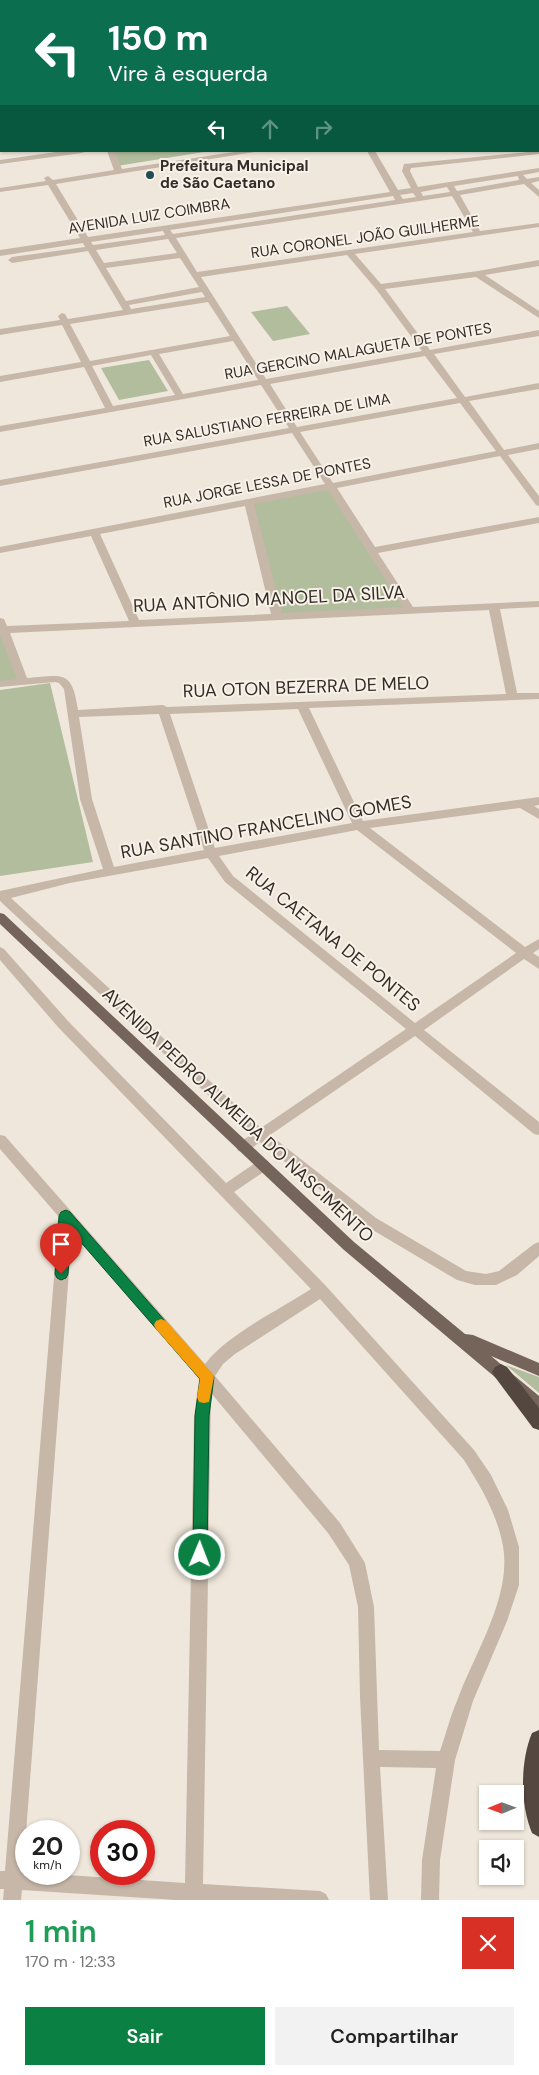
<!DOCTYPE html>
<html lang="pt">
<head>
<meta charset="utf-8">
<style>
  body { margin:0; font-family:"DM Sans",sans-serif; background:#f2f2f2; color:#222; height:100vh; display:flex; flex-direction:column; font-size:19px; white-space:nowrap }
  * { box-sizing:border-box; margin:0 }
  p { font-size:16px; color:#767676 }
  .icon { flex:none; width:28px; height:28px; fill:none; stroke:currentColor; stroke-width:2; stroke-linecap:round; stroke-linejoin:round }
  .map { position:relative; height:1900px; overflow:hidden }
  .sheet { display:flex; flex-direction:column; background:#fff; flex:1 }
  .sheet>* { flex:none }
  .hud { position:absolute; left:0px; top:0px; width:540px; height:152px; box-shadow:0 1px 4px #0004; background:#0b6e4f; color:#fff; overflow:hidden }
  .needle { width:32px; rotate:269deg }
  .tools { position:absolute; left:479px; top:1785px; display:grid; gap:10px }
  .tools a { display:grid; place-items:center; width:45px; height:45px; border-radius:0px; background:#fff; box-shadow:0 1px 4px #0004; font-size:25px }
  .speed { position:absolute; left:15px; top:1820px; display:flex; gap:10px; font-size:25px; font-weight:700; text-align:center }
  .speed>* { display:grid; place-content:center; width:65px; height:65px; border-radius:50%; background:#fff; box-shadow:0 1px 4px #0004; line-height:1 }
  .speed small { font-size:12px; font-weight:400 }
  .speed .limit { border:8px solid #d22; background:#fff; color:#111 }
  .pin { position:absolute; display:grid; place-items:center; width:42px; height:42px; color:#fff; margin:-51px -21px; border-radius:50% 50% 50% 0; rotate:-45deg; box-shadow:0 0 5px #0007 }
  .pin .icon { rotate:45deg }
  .me { position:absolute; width:55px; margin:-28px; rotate:1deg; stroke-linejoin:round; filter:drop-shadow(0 0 4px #0008) }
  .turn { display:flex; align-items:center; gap:18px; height:105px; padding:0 25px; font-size:22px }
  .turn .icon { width:65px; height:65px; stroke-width:2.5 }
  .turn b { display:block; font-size:35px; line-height:42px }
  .lanes { display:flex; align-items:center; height:48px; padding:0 25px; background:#0003; justify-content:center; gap:25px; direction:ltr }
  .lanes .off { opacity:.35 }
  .round { display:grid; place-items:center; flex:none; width:52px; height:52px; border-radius:0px; background:#f2f2f2 }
  .head { display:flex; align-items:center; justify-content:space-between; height:85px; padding:0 25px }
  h1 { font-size:30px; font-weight:600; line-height:38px; color:#1e9e55 }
  .action { display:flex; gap:10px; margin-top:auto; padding:10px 25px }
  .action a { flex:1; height:58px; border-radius:0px; background:#0b8043; color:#fff; font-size:20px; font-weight:600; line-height:58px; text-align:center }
  .action a+a { background:#f2f2f2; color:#222 }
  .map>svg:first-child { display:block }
</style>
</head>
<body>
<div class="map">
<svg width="539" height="1900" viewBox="0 0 539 1900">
  <rect width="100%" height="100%" fill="#efe7db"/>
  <g fill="#b1bd9d">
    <path d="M 110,151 L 210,151 L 117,166 Z"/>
    <path d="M 287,306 L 310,334 L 273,341 L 251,312 Z"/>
    <path d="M 149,360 L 168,391 L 119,400 L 101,368 Z"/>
    <path d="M 330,486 L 410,610 L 277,616 L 249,502 Z"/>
    <path d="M 0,620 L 23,681 L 0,684 Z"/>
    <path d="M 50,683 L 93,862 L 0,876 L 0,690 Z"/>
    <path d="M 506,1365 L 539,1377 L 539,1393 Z"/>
  </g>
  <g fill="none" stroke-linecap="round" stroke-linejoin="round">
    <rect fill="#7da7aa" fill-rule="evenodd" x="0" y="69" width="1" height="10"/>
    <g fill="#c6b7a8" fill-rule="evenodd">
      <rect x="0" y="25" width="1" height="4"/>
      <rect x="0" y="112" width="1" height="7"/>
      <path d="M 539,150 L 539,154 L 411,168 L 410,171 L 418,187 L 539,168 L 539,172 L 523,175 L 527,179 L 539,177 L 539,181 L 531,183 L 539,190 L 539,197 L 524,184 L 460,195 L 480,231 L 539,223 L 539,227 L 355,254 L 381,284 L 478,271 L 539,260 L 539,266 L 485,275 L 539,311 L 539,318 L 476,277 L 385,289 L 430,350 L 539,330 L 539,336 L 434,354 L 465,397 L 539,383 L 539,389 L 469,401 L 504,450 L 539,443 L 539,449 L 508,455 L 539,496 L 539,506 L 536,505 L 500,456 L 337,488 L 375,547 L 539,517 L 539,523 L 378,553 L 413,607 L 539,601 L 539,607 L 500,609 L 517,693 L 539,693 L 539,699 L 309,708 L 363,821 L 539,797 L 539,805 L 534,806 L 539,809 L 539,819 L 520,808 L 370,828 L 525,947 L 539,939 L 539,949 L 533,953 L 539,957 L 539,969 L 524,959 L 424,1030 L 539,1122 L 539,1135 L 534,1134 L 415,1036 L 270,1135 L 376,1218 L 466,1271 L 486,1274 L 499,1271 L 534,1244 L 539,1242 L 539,1256 L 517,1275 L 496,1285 L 475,1285 L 457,1280 L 366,1226 L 260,1142 C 253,1147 247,1154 238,1151 L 236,1147 L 238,1143 L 251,1135 L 0,901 L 0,891 L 103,869 L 80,799 L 64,689 L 59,683 L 55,682 L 0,687 L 0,681 L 17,679 L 0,635 L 0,618 L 4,619 L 7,626 L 129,621 L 91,536 L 0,553 L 0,547 L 325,484 L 292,433 L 0,486 L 0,480 L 289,428 L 261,385 L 0,432 L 0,426 L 105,408 L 84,367 L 0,382 L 0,376 L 81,362 L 62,325 L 0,335 L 0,329 L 60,320 L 58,316 L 62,313 L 65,314 L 68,319 L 123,310 L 88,251 L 12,263 L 8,260 L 12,257 L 85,247 L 83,243 L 0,256 L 0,250 L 80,238 L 48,185 L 0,192 L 0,188 L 46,181 L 44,178 L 48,176 L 53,180 L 114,170 L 107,151 L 115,151 L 122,169 L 240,151 L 261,151 L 56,184 L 88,237 L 390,192 L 367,151 L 375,151 L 398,190 L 411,188 L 402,171 L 404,164 L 539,151 ZM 518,176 L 519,180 L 457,191 L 454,186 ZM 447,187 L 450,192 L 423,196 L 421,192 ZM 413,193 L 416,197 L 403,199 L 400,195 ZM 393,196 L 395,200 L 173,234 L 170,230 ZM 452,196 L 473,232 L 197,272 L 176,238 ZM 163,231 L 165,235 L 93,245 L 91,242 ZM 168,239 L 177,253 L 104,263 L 96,250 ZM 347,255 L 376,289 L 422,351 L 266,379 L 201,277 ZM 180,258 L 199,287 L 126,301 L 106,268 ZM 202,292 L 205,297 L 131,309 L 129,305 ZM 208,302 L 230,336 L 90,361 L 70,324 ZM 233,341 L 258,380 L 183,394 L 159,354 ZM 151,355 L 175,395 L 113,406 L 92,366 ZM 425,356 L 457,398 L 297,427 L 270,384 ZM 460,403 L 496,451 L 333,483 L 300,432 ZM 328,490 L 403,607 L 282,613 L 254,504 ZM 245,506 L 271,614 L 139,620 L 100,534 ZM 489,610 L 506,694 L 167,707 L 163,705 L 78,710 C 72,670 64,675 27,678 L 10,633 ZM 298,709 L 352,823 L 215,848 L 170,714 ZM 159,714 L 204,850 L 114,867 L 92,799 L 79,717 ZM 357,830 L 516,953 L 415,1023 L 233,876 L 219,856 ZM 208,858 L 225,882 L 406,1029 L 261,1128 L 11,898 L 70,883 Z"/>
      <path d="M 63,151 L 86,151 L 82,153 L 0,164 L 0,160 Z"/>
      <path d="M 0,947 L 4,949 L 68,1021 L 226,1183 L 258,1161 L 263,1160 L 268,1161 L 270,1165 L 268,1169 L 234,1192 L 326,1286 L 474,1450 L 491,1475 L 508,1510 L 519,1547 L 519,1585 L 507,1621 L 473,1701 L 455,1760 L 440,1860 L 439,1900 L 421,1900 L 422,1860 L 436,1768 L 380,1767 L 388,1900 L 370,1900 L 360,1697 L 358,1607 L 349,1565 L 328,1533 L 211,1393 L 203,1884 L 320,1891 L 326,1894 L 329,1900 L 176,1900 L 22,1890 L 21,1900 L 3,1900 L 4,1889 L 0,1889 L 0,1871 L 5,1871 L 59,1217 L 0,1149 L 0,1135 L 5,1136 L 205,1364 C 228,1334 279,1310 311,1289 L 58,1027 L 0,960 ZM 72,1232 L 199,1379 L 194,1417 L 185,1883 L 23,1872 ZM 320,1299 L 464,1460 C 481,1487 497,1514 503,1546 C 512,1597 474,1654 457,1701 C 450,1717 446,1734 440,1751 L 379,1750 L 374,1607 L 365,1563 L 340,1523 L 215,1376 L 223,1364 L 235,1354 Z"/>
    </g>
    <path fill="#75645a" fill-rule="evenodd" d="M 0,913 L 4,914 L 354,1242 L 465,1334 L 473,1335 L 539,1363 L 539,1376 L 491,1356 L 539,1396 L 539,1412 L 534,1410 L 344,1250 L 0,924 Z"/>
    <g fill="#544740" fill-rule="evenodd">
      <path d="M 501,1364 L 507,1367 L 539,1408 L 539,1430 L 533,1428 L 495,1377 L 492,1372 L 495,1367 Z"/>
      <path d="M 539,1730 L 539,1837 L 532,1833 C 520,1805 520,1761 532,1733 Z"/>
    </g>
  </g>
  <path fill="#0b8043" stroke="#07532c" d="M 66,1210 L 70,1212 L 214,1377 L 209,1416 L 207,1555 L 205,1560 L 200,1562 L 195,1560 L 193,1555 L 195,1416 L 200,1379 L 71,1231 L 68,1274 L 66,1278 L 61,1280 L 57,1278 L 55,1274 L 59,1216 L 61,1212 Z"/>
  <path fill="#f59e0b" d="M 161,1319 L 166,1321 L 212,1373 L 214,1377 L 209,1402 L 204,1403 L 199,1402 L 197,1397 L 200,1379 L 156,1329 L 154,1325 L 156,1321 Z"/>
  <circle fill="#214d52" stroke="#f8f1e7" stroke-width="2" cx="150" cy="175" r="5"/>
  <g text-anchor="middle" stroke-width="4" stroke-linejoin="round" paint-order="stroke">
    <g font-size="15" font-weight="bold" fill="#342c28" stroke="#f8f1e7" text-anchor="start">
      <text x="160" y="171">Prefeitura Municipal<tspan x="160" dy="17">de São Caetano</tspan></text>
    </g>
    <g font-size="15" fill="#342c28" stroke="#f8f1e7">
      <text transform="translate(149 216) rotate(-9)" y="5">AVENIDA LUIZ COIMBRA</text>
      <text transform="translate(365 237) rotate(-8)" y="5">RUA CORONEL JOÃO GUILHERME</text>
      <text transform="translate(358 351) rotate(-10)" y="5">RUA GERCINO MALAGUETA DE PONTES</text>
      <text transform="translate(267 420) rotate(-10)" y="5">RUA SALUSTIANO FERREIRA DE LIMA</text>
      <text transform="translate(267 483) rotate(-11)" y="5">RUA JORGE LESSA DE PONTES</text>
    </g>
    <g font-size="18" fill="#342c28" stroke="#f8f1e7">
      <text transform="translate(269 599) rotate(-3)" y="6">RUA ANTÔNIO MANOEL DA SILVA</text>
      <text transform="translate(306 687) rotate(-2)" y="6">RUA OTON BEZERRA DE MELO</text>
      <text transform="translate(266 827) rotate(-10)" y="6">RUA SANTINO FRANCELINO GOMES</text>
      <text transform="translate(333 939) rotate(39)" y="6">RUA CAETANA DE PONTES</text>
      <text transform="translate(238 1115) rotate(43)" y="6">AVENIDA PEDRO ALMEIDA DO NASCIMENTO</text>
    </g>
  </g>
</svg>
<div class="tools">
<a><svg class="needle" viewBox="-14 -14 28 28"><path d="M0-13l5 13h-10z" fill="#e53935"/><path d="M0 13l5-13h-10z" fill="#767676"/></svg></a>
<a><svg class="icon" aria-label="sound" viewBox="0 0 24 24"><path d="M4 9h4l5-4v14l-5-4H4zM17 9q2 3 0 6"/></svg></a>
</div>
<div class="speed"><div>20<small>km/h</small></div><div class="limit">30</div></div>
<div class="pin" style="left:61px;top:1274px;background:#d93025"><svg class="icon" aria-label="arrive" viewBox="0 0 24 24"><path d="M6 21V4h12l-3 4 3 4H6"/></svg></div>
<svg class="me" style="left:200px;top:1555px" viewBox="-20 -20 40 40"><circle r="17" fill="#0b8043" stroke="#fff" stroke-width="3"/><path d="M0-11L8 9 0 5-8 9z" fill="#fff"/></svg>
<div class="hud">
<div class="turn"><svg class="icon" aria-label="left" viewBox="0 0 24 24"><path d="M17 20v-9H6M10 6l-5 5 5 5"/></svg><div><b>150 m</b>Vire à esquerda</div></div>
<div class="lanes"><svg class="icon" aria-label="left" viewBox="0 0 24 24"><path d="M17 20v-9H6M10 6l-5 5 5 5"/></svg><svg class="icon off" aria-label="ahead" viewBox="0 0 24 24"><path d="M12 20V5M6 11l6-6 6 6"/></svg><svg class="icon off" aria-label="right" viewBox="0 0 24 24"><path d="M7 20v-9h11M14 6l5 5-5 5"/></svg></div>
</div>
</div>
<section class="sheet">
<div class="head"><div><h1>1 min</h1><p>170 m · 12:33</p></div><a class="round" style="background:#d93025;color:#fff"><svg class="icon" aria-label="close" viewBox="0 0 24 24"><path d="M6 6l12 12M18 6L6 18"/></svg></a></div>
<div class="action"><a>Sair</a><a>Compartilhar</a></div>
</section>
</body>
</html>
